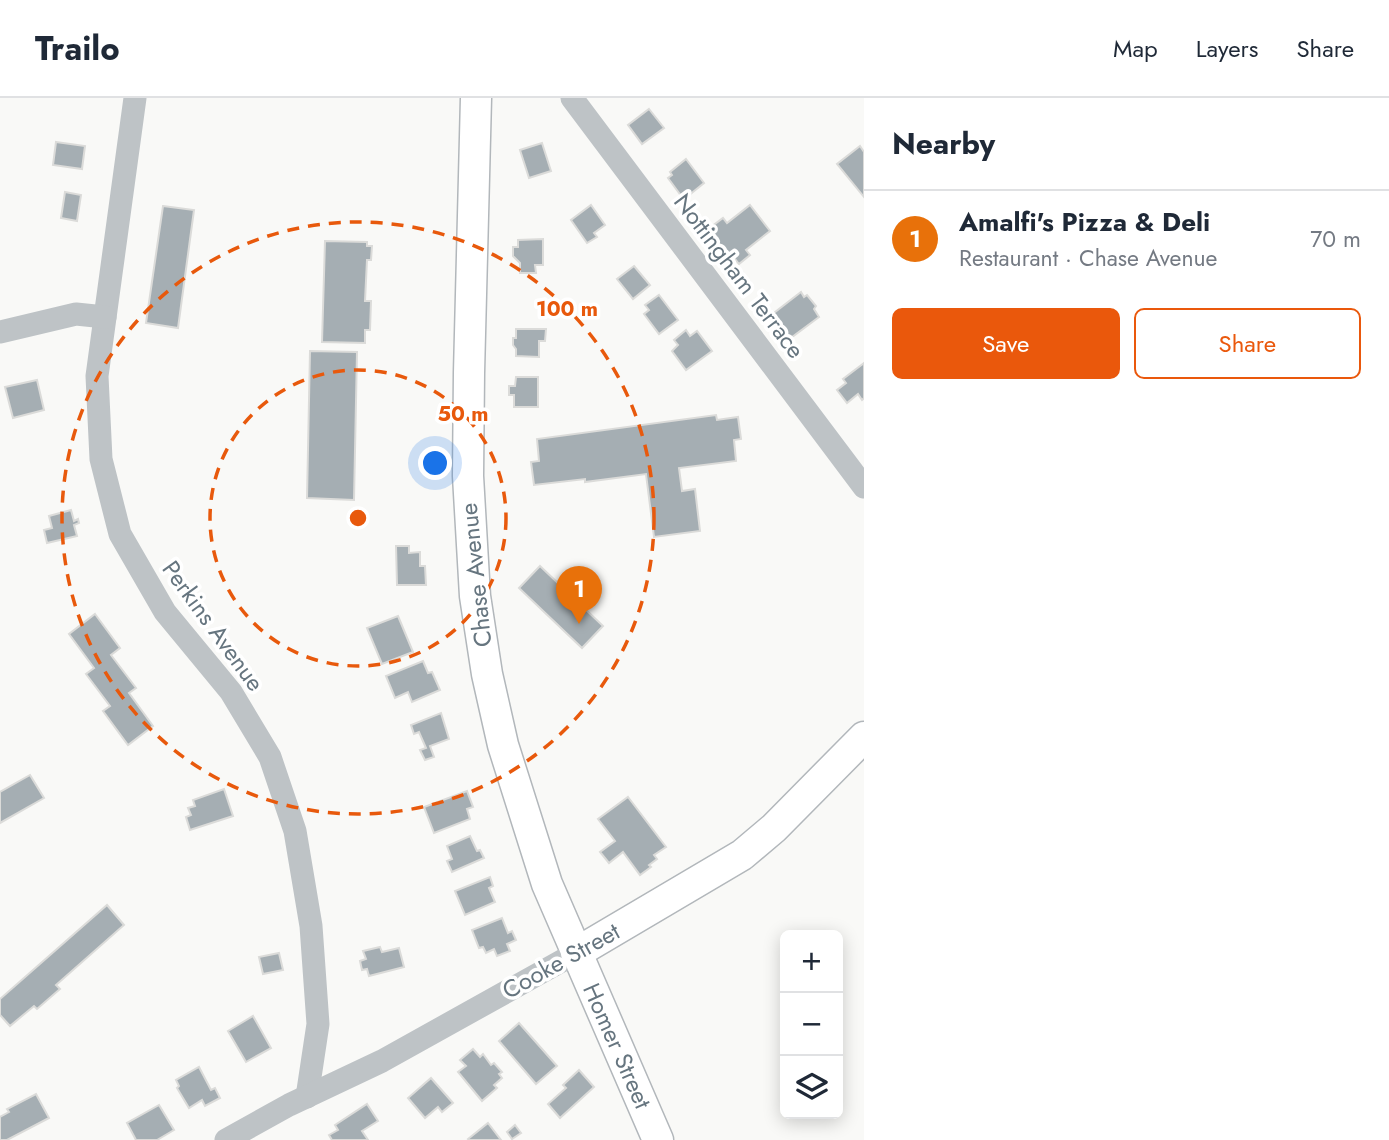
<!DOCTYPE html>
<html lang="en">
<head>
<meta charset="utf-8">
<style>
  body { margin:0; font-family:Jost,sans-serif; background:#f2f2f3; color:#1f2937 }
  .controls { position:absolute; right:21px; bottom:21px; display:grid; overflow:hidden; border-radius:10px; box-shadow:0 4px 18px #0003 }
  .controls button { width:63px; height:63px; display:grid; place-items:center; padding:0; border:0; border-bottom:2px solid #e0e1e3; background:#fff; color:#1f2937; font:35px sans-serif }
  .you { position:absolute; left:436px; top:366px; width:24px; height:24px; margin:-18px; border:5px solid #fff; border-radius:50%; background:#1a73e8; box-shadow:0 0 0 10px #1a73e833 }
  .badge { display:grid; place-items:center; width:46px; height:46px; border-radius:50%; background:#ea580c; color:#fff; font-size:23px; font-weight:700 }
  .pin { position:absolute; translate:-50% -58px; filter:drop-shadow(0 2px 4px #0008) }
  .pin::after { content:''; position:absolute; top:37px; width:24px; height:21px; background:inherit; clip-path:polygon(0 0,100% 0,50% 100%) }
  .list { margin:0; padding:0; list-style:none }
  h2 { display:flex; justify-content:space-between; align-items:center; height:91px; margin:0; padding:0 28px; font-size:30px }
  h2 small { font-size:23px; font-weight:400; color:#747a83 }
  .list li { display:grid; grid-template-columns:46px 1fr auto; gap:21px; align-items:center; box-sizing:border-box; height:98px; padding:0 28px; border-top:2px solid #e0e1e3 }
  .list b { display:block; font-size:26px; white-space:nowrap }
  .list p { margin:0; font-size:23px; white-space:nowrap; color:#747a83 }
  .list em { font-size:23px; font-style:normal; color:#747a83 }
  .actions { display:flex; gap:14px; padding:21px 28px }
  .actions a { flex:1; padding:16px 0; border:2px solid #ea580c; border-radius:10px; text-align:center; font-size:24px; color:#ea580c }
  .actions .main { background:#ea580c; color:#fff }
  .icon { flex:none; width:38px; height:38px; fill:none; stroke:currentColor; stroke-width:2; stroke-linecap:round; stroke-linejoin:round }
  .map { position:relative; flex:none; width:864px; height:1042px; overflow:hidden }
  header { display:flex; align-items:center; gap:42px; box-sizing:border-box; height:98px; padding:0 35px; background:#fff; border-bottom:2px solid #e0e1e3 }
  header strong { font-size:33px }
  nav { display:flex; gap:38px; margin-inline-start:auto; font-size:24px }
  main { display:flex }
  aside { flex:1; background:#fff }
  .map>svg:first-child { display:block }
  .building { fill:#a5aeb3; stroke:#dbdbd9; stroke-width:2 }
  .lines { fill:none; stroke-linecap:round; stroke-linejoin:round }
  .major-casing { stroke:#b2b7bb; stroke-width:33 }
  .minor { stroke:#bec3c6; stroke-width:23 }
  .major { stroke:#fff; stroke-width:30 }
  .ring { fill:none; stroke:#e8590c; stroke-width:3.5; stroke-dasharray:12 9 }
  .labels { text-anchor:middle; stroke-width:7; stroke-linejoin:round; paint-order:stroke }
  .street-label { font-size:24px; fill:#66757f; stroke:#fff }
  .centre { fill:#e8590c; stroke:#fff; stroke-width:3.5 }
  .ring-label { font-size:21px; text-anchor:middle; font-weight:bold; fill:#e8590c; stroke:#fff; stroke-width:7; stroke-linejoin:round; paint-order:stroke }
</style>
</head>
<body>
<header>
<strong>Trailo</strong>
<nav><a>Map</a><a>Layers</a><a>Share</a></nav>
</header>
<main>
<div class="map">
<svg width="864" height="1042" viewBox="0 0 864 1042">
  <rect width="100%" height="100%" fill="#f9f9f7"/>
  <!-- building -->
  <g class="building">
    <path d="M 649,11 L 664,30 L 642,46 L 628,27 Z"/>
    <path d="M 56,44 L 85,48 L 82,71 L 53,67 Z"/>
    <path d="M 542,45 L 551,73 L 529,80 L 520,52 Z"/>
    <path d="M 860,48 L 864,54 L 864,99 L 837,66 Z"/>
    <path d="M 686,61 L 704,85 L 688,98 L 687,96 L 682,99 L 668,80 L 672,77 L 670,74 Z"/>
    <path d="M 65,94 L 81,97 L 77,123 L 61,120 Z"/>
    <path d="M 591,107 L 605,127 L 594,135 L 597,139 L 587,145 L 571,122 Z"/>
    <path d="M 750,107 L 770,133 L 746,152 L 750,157 L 739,166 L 735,161 L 731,163 L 707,132 L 723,120 L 727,125 Z"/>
    <path d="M 163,108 L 194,112 L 178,230 L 146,225 Z"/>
    <path d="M 543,141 L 543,167 L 535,167 L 536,175 L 520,175 L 520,165 L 513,158 L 513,149 L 518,149 L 518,142 Z"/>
    <path d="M 325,143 L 367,144 L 367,148 L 372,148 L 371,162 L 367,162 L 365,203 L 371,203 L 370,232 L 365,232 L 365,245 L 322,244 Z"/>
    <path d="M 634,168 L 650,187 L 633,201 L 617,181 Z"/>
    <path d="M 801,194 L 804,199 L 807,197 L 816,208 L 814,211 L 819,219 L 788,242 L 770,218 Z"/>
    <path d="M 659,197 L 678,222 L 659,236 L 644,216 L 649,212 L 645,207 Z"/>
    <path d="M 516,231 L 546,231 L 545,243 L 539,243 L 539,259 L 516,258 L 516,251 L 513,247 L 513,240 L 516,240 Z"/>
    <path d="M 686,232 L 690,238 L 697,233 L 712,253 L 686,272 L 672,253 L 678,247 L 674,242 Z"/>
    <path d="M 310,253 L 357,254 L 354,402 L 307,400 Z"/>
    <path d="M 864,265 L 864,300 L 862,302 L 858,296 L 847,305 L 837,292 L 846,285 L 843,281 Z"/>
    <path d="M 516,279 L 538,279 L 538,309 L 514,309 L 514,297 L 509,297 L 509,288 L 515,288 Z"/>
    <path d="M 37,282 L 44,312 L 13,320 L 5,289 Z"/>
    <path d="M 716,317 L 717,322 L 738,319 L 741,341 L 734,342 L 736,363 L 679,370 L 682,393 L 695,391 L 700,433 L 654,439 L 646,376 L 585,384 L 585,381 L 534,387 L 531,364 L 539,363 L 537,341 Z"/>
    <path d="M 71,412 L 74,423 L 78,421 L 79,425 L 74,427 L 77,438 L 47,445 L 44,432 L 52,430 L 49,418 Z"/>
    <path d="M 396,448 L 409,448 L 409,455 L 420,454 L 420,468 L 425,468 L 426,487 L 397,487 Z"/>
    <path d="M 540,468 L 603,528 L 582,550 L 519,490 Z"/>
    <path d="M 95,516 L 120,550 L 111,557 L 136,590 L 129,595 L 153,628 L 128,647 L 103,613 L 110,608 L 86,576 L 94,570 L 69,536 Z"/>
    <path d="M 398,518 L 413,554 L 382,566 L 367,530 Z"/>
    <path d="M 423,563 L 428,575 L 432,574 L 440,592 L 412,604 L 408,594 L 395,600 L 386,578 Z"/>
    <path d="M 441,615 L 449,641 L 430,648 L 434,659 L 425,662 L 420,652 L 426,650 L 419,634 L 414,636 L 411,627 Z"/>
    <path d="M 30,677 L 44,700 L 0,725 L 0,694 Z"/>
    <path d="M 224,691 L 233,718 L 190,732 L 186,719 L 191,717 L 188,710 L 195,708 L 193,702 Z"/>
    <path d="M 467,693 L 473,709 L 467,711 L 470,721 L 434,735 L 424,709 Z"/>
    <path d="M 628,699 L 666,749 L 654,757 L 657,761 L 649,767 L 651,769 L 640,777 L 623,754 L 609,765 L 600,754 L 615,743 L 598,721 Z"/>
    <path d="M 470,738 L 477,753 L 480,752 L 484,760 L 452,774 L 447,763 L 452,761 L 447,748 Z"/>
    <path d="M 490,779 L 493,788 L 489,790 L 495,804 L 465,817 L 455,793 Z"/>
    <path d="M 107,807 L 124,827 L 56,887 L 60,891 L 37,911 L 34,908 L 10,928 L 0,917 L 0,901 Z"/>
    <path d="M 502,820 L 508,835 L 512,833 L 516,842 L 507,846 L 510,853 L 497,858 L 494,851 L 486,855 L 483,849 L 479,850 L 472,832 Z"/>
    <path d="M 380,849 L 382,854 L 399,850 L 404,869 L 369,878 L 367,871 L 362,872 L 360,863 L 366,861 L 363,853 Z"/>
    <path d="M 279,855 L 283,872 L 263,876 L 259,859 Z"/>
    <path d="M 253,918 L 271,950 L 246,964 L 228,933 Z"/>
    <path d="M 519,925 L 557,968 L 536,986 L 499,943 Z"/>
    <path d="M 473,951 L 480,959 L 483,956 L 491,967 L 494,965 L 502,974 L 499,976 L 502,980 L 494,987 L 497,990 L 482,1003 L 458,974 L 466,968 L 460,962 Z"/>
    <path d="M 199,969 L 211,992 L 215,990 L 220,1000 L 205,1008 L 202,1002 L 189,1010 L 177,990 L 179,988 L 176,982 Z"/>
    <path d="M 579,972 L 594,989 L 560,1020 L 548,1006 L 566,990 L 563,987 Z"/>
    <path d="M 431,980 L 453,1005 L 442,1014 L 438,1009 L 425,1020 L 408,1000 Z"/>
    <path d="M 36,996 L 49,1020 L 7,1042 L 0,1042 L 0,1019 L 9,1014 L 7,1011 Z"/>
    <path d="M 367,1006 L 378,1023 L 362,1033 L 368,1042 L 332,1042 L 329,1037 L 338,1032 L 335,1027 Z"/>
    <path d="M 159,1007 L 174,1032 L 157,1042 L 136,1042 L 127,1025 Z"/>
    <path d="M 488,1025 L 501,1042 L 469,1042 L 468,1041 Z"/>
    <path d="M 515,1027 L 521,1035 L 512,1041 L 507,1034 Z"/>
  </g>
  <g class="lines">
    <defs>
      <g id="major">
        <path d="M 476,0 L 469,275 L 468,378 L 475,498 L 487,576 L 503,647 L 547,786 L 658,1042"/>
        <path d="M 576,855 L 742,757 L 774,730 L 864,639"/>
      </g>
    </defs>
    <!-- major casing -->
    <use href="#major" class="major-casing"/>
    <!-- minor -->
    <g class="minor">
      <path d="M 135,0 L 97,278 L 101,361 L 120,436 L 165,514 L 231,594 L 270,659 L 295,733 L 311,828 L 318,926 L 307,999"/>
      <path d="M 572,0 L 864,389"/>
      <path d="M 0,234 L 76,216 L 105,219"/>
      <path d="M 226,1042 L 289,1007 L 382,963 L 576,855"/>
    </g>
    <!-- major -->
    <use href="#major" class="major"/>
  </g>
  <!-- distance rings -->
  <g class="ring">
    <circle cx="358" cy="420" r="148"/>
    <circle cx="358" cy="420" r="296"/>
  </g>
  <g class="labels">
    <!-- street labels -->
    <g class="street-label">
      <text transform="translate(739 178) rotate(53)" y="8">Nottingham Terrace</text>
      <text transform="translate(476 477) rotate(-96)" y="8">Chase Avenue</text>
      <text transform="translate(213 528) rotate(54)" y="8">Perkins Avenue</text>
      <text transform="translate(561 863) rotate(-29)" y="8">Cooke Street</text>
      <text transform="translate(617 948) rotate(66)" y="8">Homer Street</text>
    </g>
  </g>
  <circle cx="358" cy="420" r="10" class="centre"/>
  <g class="ring-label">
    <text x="567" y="218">100 m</text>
    <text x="463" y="323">50 m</text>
  </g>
</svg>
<div class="controls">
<button>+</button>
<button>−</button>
<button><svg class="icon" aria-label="layers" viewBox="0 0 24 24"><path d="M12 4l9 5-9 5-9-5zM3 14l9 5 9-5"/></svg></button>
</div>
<div class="you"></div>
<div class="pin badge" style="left:579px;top:526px;background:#e8710a">1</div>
</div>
<aside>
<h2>Nearby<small></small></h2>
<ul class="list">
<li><span class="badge" style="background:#e8710a">1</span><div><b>Amalfi's Pizza &amp; Deli</b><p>Restaurant · Chase Avenue</p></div><em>70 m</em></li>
</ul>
<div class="actions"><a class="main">Save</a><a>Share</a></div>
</aside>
</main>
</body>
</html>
